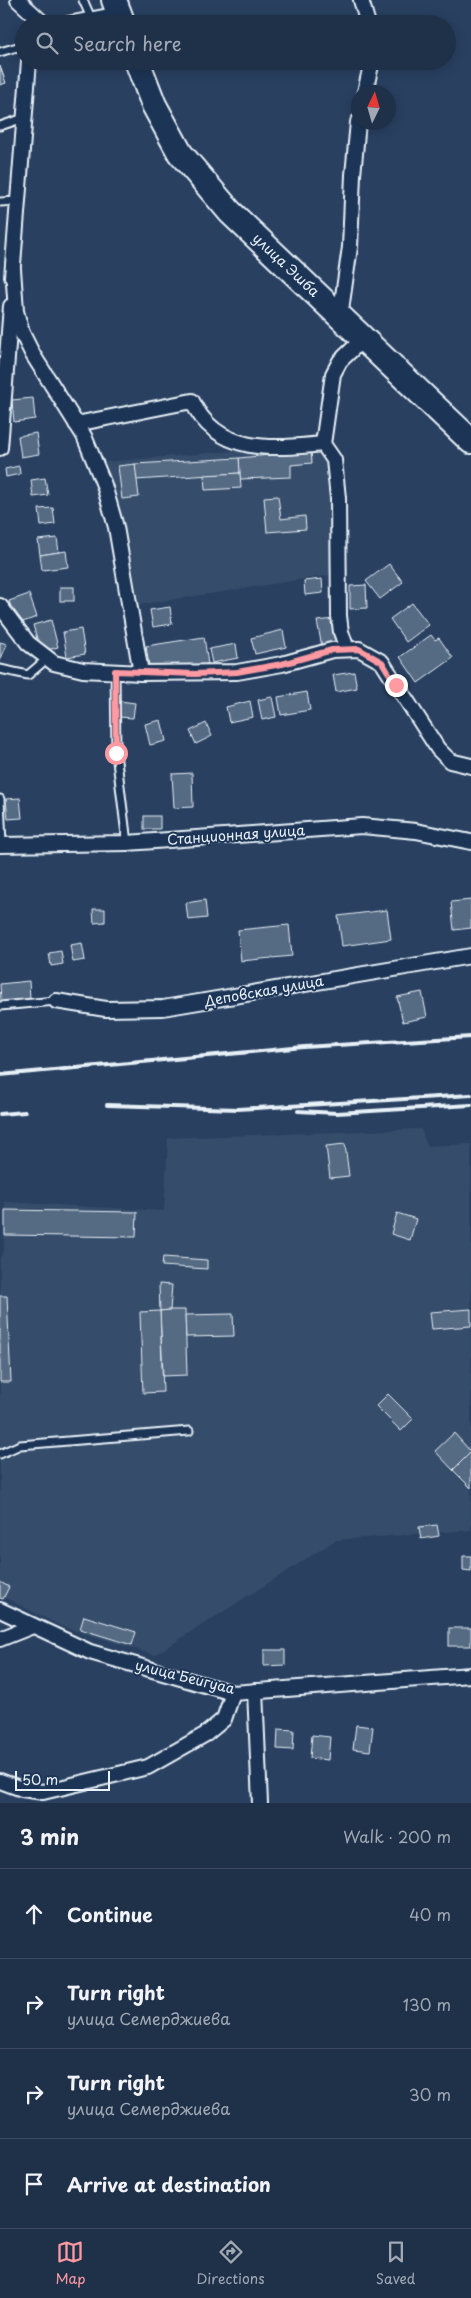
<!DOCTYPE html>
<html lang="en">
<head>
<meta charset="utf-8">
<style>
  body { margin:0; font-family:"Playpen Sans",sans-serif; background:#2c3c53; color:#f1f3f6 }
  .compass { position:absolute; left:351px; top:85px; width:45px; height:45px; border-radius:50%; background:#1f3049; box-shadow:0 2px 12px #0003; rotate:5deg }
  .scale { position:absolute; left:15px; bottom:12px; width:95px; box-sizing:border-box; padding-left:5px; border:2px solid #e8f1f8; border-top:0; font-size:14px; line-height:18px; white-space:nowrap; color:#e8f1f8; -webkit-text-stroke:4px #1d3557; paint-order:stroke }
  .stop { position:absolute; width:15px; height:15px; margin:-11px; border:4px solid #ff9aa2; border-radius:50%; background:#fff }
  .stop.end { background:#ff9aa2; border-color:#fff; box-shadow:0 1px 5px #0008 }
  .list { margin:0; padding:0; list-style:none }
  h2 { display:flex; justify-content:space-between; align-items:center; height:65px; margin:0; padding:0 20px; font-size:21px }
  h2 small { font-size:16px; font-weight:400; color:#a1a9b4 }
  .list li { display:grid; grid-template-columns:32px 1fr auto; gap:15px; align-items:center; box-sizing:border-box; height:90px; padding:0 20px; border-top:1px solid #3c4b61 }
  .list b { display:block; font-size:19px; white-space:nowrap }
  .list p { margin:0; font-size:16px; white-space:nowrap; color:#a1a9b4 }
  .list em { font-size:16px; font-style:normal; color:#a1a9b4 }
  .icon { flex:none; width:28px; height:28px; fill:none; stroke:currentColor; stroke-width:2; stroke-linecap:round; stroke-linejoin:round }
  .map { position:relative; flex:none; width:471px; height:1803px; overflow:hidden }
  .search { position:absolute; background:#1f3049; box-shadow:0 2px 12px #0003; left:15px; right:15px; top:15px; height:55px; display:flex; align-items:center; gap:12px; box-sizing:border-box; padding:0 18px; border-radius:28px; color:#a1a9b4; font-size:19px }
  .sheet { height:425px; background:#1f3049 }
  nav { display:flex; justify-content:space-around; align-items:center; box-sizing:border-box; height:70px; border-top:1px solid #3c4b61; background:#1f3049; font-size:14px; color:#a1a9b4 }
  nav a { display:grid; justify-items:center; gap:2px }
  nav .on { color:#ff9aa2 }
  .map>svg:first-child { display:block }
  .built { fill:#364d6b }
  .building { fill:#556a83; stroke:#e8f1f8 }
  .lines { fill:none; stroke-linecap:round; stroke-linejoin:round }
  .service-casing { stroke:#e8f1f8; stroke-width:11 }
  .minor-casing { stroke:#e8f1f8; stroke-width:18 }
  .trunk-casing { stroke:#e8f1f8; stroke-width:28 }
  .service { stroke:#1d3557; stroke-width:7 }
  .minor { stroke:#1d3557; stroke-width:14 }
  .trunk { stroke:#1d3557; stroke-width:24 }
  .rail { stroke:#e8f1f8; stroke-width:4 }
  .route { stroke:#ff9aa2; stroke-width:6 }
  .labels { text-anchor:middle; stroke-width:4; stroke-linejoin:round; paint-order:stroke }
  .street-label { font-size:14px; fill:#e8f1f8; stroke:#1d3557 }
</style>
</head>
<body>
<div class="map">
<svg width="471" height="1803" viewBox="0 0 471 1803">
  <rect width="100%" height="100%" fill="#294061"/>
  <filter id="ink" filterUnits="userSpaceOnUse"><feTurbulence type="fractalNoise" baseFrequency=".02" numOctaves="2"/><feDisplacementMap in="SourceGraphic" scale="10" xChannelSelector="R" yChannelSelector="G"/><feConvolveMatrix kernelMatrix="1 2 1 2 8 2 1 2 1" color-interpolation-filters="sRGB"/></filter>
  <g filter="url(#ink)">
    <!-- built -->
    <g class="built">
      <path d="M 328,443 L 337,574 L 137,605 L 116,494 L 105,462 Z"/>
      <path d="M 421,1129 L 427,1146 L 471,1144 L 471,1530 L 336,1540 L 155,1655 L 61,1626 L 0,1595 L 0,1257 L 4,1252 L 5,1202 L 164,1211 L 168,1138 Z"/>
    </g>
    <!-- building -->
    <g class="building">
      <path d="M 0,66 L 6,83 L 0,85 Z"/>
      <path d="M 33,398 L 35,419 L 14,422 L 12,400 Z"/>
      <path d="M 36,433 L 39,454 L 21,457 L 18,436 Z"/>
      <path d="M 311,451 L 312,463 L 291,465 L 291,477 L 240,479 L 239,458 Z"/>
      <path d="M 239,458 L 240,473 L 136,480 L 135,464 Z"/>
      <path d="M 135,464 L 139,497 L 122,499 L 118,466 Z"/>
      <path d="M 19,466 L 20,474 L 6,477 L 5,469 Z"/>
      <path d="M 240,473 L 241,488 L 205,490 L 204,475 Z"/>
      <path d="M 45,478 L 48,495 L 33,497 L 31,480 Z"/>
      <path d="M 278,496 L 281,519 L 305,516 L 306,529 L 267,532 L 264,497 Z"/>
      <path d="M 53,508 L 55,524 L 41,526 L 39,509 Z"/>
      <path d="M 57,538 L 59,552 L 40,555 L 38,540 Z"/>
      <path d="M 66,551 L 68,567 L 42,570 L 40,555 Z"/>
      <path d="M 389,564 L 403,582 L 380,599 L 366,581 Z"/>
      <path d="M 322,579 L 323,593 L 305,595 L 304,581 Z"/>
      <path d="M 366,585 L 367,608 L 350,609 L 350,586 Z"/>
      <rect x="60" y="587" width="14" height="14"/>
      <path d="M 29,594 L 37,617 L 17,624 L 9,601 Z"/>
      <path d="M 412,603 L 429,625 L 406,642 L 390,619 Z"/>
      <path d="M 170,607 L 172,624 L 153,627 L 150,610 Z"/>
      <path d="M 334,619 L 338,644 L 322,647 L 317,621 Z"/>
      <path d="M 51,620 L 58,647 L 41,652 L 33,625 Z"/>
      <path d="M 81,629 L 85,654 L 67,657 L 63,632 Z"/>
      <path d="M 283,630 L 286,647 L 255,654 L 251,638 Z"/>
      <path d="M 431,635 L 435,640 L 439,638 L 453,658 L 418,683 L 400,657 Z"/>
      <path d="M 204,637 L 208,664 L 150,672 L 146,646 Z"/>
      <path d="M 0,642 L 7,644 L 0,661 Z"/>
      <path d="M 236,644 L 238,658 L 212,663 L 209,649 Z"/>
      <path d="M 354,672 L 357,688 L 336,692 L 333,675 Z"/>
      <path d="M 307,692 L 310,710 L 281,715 L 278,697 Z"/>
      <path d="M 272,697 L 276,717 L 262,720 L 258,700 Z"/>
      <path d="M 120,701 L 135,703 L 133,718 L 119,717 Z"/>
      <path d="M 250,701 L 253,717 L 229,722 L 226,707 Z"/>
      <path d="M 161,720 L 166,741 L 150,745 L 145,724 Z"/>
      <path d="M 206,723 L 212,736 L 196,744 L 190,731 Z"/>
      <path d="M 192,773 L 193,807 L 174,808 L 172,774 Z"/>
      <path d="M 20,798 L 22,818 L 8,819 L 6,799 Z"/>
      <rect x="144" y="816" width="16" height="13"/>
      <path d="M 205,900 L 207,918 L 188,920 L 186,903 Z"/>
      <path d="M 471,900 L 471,928 L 454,930 L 451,902 Z"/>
      <path d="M 93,909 L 105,909 L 105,922 L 94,923 Z"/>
      <path d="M 387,910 L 391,939 L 342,946 L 338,916 Z"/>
      <path d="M 289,925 L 292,956 L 241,961 L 238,930 Z"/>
      <path d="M 82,943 L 85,960 L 73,962 L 70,945 Z"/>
      <path d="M 61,951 L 63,964 L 51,966 L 49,953 Z"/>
      <path d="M 29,981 L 30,999 L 1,1002 L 0,984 Z"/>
      <path d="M 422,992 L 427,1017 L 403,1022 L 397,997 Z"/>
      <path d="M 345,1144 L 349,1176 L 330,1178 L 326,1146 Z"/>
      <path d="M 5,1210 L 137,1212 L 136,1237 L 5,1235 Z"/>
      <path d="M 397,1213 L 416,1219 L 410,1240 L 391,1234 Z"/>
      <path d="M 163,1257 L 207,1260 L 207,1269 L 162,1266 Z"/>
      <path d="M 159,1284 L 172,1285 L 170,1310 L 160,1311 Z"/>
      <path d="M 0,1296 L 7,1296 L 11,1382 L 0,1382 Z"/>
      <path d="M 471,1309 L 471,1326 L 432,1329 L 430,1312 Z"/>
      <path d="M 170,1310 L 185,1310 L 187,1375 L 163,1376 L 160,1311 Z"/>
      <path d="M 160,1311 L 163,1392 L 143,1393 L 140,1312 Z"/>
      <path d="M 233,1314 L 234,1336 L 186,1337 L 185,1315 Z"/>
      <path d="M 388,1394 L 413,1419 L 401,1431 L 376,1406 Z"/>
      <path d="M 454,1433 L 471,1452 L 453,1470 L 435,1451 Z"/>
      <path d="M 471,1452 L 471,1488 L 453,1470 Z"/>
      <path d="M 437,1525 L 439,1536 L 421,1539 L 419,1527 Z"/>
      <path d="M 463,1556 L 471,1556 L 471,1571 L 463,1570 Z"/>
      <path d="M 0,1582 L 9,1587 L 3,1599 L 0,1598 Z"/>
      <path d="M 84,1616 L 136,1632 L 132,1645 L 80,1629 Z"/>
      <rect x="449" y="1628" width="22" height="18"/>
      <path d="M 264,1650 L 285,1650 L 285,1665 L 264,1666 Z"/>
      <path d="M 356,1725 L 373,1727 L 370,1751 L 353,1749 Z"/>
      <path d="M 278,1729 L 294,1730 L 293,1750 L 277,1749 Z"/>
      <path d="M 312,1735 L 330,1737 L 328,1760 L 310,1758 Z"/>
    </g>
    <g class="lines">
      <defs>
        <g id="service">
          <path d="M 83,0 L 92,20"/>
          <path d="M 0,52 L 24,45"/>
          <path d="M 0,126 L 24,118"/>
          <path d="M 0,202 L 18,201"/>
          <path d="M 0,669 L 28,675 L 48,658"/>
          <path d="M 115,671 L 116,753 L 127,843"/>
          <path d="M 0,799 L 2,845"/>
          <path d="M 0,1006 L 56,1001"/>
          <path d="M 0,1454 L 20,1445 L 189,1431"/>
        </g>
        <g id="minor">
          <path d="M 18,0 L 44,24"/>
          <path d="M 361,0 L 368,24"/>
          <path d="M 68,24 L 119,14"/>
          <path d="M 365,92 L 372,61"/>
          <path d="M 13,269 L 16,311 L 22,333 L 33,355 L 84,436 L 104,485 L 116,527 L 141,673"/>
          <path d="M 12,277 L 29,61"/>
          <path d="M 340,317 L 350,247 L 353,175 L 358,122"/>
          <path d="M 76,424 L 192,401 C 217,455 274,449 323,444"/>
          <path d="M 0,448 L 11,306"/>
          <path d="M 0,606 L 28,643 L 54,663 L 83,670 L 141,673 L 237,672 L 282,664 L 332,650 L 359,649 L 382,662 L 438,749 L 450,761 L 471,766"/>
          <path d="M 347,649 L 341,632 L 339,616 L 338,498 L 334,460 L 323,444 L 333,374 L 340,361 L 363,339"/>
          <path d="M 0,845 L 127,843 L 362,826 L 416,831 L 471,842"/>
          <path d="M 56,1001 L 106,1009 L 163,1008 L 471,956"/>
          <path d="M 0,1610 L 90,1652 L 233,1693 L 471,1675"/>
          <path d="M 0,1639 L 33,1626"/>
          <path d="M 255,1691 L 260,1803"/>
          <path d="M 0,1781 L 22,1789 L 43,1792 L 148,1767 L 206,1734 L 224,1719 L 233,1693"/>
        </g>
        <g id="trunk">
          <path d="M 114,0 L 123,24"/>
          <path d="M 137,61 L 154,105 L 180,153 L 230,212 L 471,441"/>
        </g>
      </defs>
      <!-- service casing -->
      <use href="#service" class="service-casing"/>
      <!-- minor casing -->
      <use href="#minor" class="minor-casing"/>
      <!-- trunk casing -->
      <use href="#trunk" class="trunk-casing"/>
      <!-- service -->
      <use href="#service" class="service"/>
      <!-- minor -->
      <use href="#minor" class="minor"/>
      <!-- trunk -->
      <use href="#trunk" class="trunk"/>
      <!-- rail -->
      <g class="rail">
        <path d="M 0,1075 L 304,1047 L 471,1037"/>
        <path d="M 107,1105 L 238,1109 L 471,1095"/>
        <path d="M 298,1111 L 337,1113 L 471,1105"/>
        <path d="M 0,1114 L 25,1112"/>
      </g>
    </g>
  </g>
  <g class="lines" filter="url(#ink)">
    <!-- route -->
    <path class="route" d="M 116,753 L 115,671 L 195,674 L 237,672 L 282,664 L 332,650 L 359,649 L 382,662 L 396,685"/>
  </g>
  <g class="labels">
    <!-- street labels -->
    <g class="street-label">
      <text transform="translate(286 265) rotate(43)" y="5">улица Эшба</text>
      <text transform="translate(236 835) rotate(-4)" y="5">Станционная улица</text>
      <text transform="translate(264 991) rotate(-10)" y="5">Деповская улица</text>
      <text transform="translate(185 1677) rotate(14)" y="5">улица Беигуаа</text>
    </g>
  </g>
</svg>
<svg class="compass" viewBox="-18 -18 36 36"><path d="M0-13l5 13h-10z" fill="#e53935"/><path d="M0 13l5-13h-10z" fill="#a1a9b4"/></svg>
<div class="scale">50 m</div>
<div class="stop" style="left:116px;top:753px"></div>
<div class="stop end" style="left:396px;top:685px"></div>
<div class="search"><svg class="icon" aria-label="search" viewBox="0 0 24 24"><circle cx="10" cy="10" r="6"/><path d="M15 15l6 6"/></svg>Search here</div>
</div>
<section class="sheet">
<h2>3 min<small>Walk · 200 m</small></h2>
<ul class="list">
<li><svg class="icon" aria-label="ahead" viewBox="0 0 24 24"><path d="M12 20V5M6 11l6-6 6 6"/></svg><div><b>Continue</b></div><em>40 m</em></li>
<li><svg class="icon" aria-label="right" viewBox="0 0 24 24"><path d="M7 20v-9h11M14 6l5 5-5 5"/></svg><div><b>Turn right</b><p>улица Семерджиева</p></div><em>130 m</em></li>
<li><svg class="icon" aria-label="right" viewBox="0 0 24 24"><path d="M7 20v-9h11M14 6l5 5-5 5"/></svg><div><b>Turn right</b><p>улица Семерджиева</p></div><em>30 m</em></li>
<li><svg class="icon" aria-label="arrive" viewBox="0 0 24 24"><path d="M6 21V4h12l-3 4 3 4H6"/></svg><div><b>Arrive at destination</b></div></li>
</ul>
</section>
<nav>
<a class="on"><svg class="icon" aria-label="map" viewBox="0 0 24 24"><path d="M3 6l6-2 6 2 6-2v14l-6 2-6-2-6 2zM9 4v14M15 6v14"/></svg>Map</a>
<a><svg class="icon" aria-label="directions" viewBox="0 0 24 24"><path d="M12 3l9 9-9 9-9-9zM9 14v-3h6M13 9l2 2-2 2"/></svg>Directions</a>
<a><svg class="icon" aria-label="saved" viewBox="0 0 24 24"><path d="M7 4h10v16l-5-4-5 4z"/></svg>Saved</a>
</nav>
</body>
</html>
